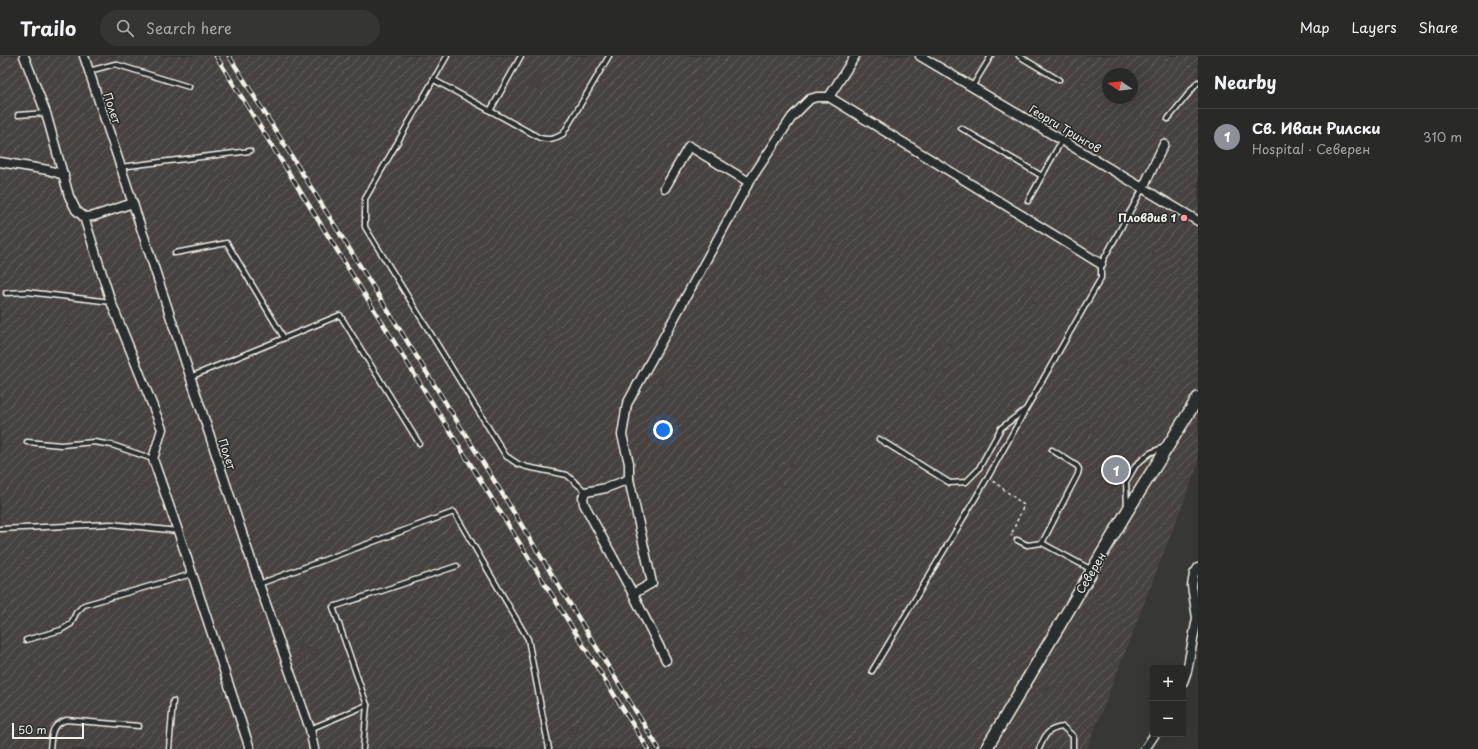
<!DOCTYPE html>
<html lang="en">
<head>
<meta charset="utf-8">
<style>
  body { margin:0; font-family:"Playpen Sans",sans-serif; background:#353534; color:#f1f3f6 }
  .controls { position:absolute; right:12px; bottom:12px; display:grid; overflow:hidden; border-radius:4px; box-shadow:0 4px 16px #0002 }
  .controls button { width:36px; height:36px; display:grid; place-items:center; padding:0; border:0; border-bottom:1px solid #454545; background:#292928; color:#f1f3f6; font:20px sans-serif }
  .compass { position:absolute; left:1102px; top:12px; width:36px; height:36px; border-radius:50%; background:#292928; box-shadow:0 4px 16px #0002; rotate:283deg }
  .scale { position:absolute; left:12px; bottom:10px; width:72px; box-sizing:border-box; padding-left:4px; border:2px solid #f4f1e8; border-top:0; font-size:11px; line-height:14px; white-space:nowrap; color:#f4f1e8; -webkit-text-stroke:3px #2a2d2e; paint-order:stroke }
  .you { position:absolute; left:663px; top:374px; width:14px; height:14px; margin:-10px; border:3px solid #fff; border-radius:50%; background:#1a73e8; box-shadow:0 0 0 6px #1a73e833 }
  .badge { display:grid; place-items:center; width:26px; height:26px; border-radius:50%; background:#8c9099; color:#fff; font-size:13px; font-weight:700 }
  .pin { position:absolute; translate:-50% -50%; border:2px solid #fff; box-shadow:0 1px 4px #0006 }
  .list { margin:0; padding:0; list-style:none }
  h2 { display:flex; justify-content:space-between; align-items:center; height:52px; margin:0; padding:0 16px; font-size:17px }
  h2 small { font-size:13px; font-weight:400; color:#a5a6a8 }
  .list li { display:grid; grid-template-columns:26px 1fr auto; gap:12px; align-items:center; box-sizing:border-box; height:56px; padding:0 16px; border-top:1px solid #454545 }
  .list b { display:block; font-size:15px; white-space:nowrap }
  .list p { margin:0; font-size:13px; white-space:nowrap; color:#a5a6a8 }
  .list em { font-size:13px; font-style:normal; color:#a5a6a8 }
  .icon { flex:none; width:22px; height:22px; fill:none; stroke:currentColor; stroke-width:2; stroke-linecap:round; stroke-linejoin:round }
  .map { position:relative; flex:none; width:1198px; height:693px; overflow:hidden }
  header { display:flex; align-items:center; gap:24px; box-sizing:border-box; height:56px; padding:0 20px; background:#292928; border-bottom:1px solid #454545 }
  header strong { font-size:19px }
  nav { display:flex; gap:22px; margin-inline-start:auto; font-size:14px }
  .search { width:280px; height:36px; background:#353534; display:flex; align-items:center; gap:10px; box-sizing:border-box; padding:0 14px; border-radius:22px; color:#a5a6a8; font-size:15px }
  main { display:flex }
  aside { flex:1; background:#292928 }
  .map>svg:first-child { display:block }
  .industrial { fill:url(#industrial-furrows); fill-rule:evenodd }
  .lines { fill:none; stroke-linecap:round; stroke-linejoin:round }
  .service-casing { stroke:#f4f1e8; stroke-width:7 }
  .minor-casing { stroke:#f4f1e8; stroke-width:11 }
  .secondary-casing { stroke:#f4f1e8; stroke-width:14 }
  .path { stroke:#f4f1e8; stroke-width:1.5; stroke-dasharray:3 3; stroke-linecap:butt }
  .service { stroke:#2a2d2e; stroke-width:4 }
  .minor { stroke:#2a2d2e; stroke-width:8 }
  .secondary { stroke:#2a2d2e; stroke-width:11 }
  .rail-casing { stroke:#f4f1e8; stroke-width:4.5 }
  .rail { stroke:#2a2d2e; stroke-width:3; stroke-dasharray:9; stroke-linecap:butt }
  .poi-dot { fill:#ff9aa2; stroke:#2a2d2e; stroke-width:1.5 }
  .labels { text-anchor:middle; stroke-width:3.5; stroke-linejoin:round; paint-order:stroke }
  .street-label { font-size:11px; fill:#f4f1e8; stroke:#2a2d2e }
  .poi-label { font-size:11px; font-weight:bold; fill:#f4f1e8; stroke:#2a2d2e; text-anchor:end }
</style>
</head>
<body>
<header>
<strong>Trailo</strong>
<div class="search"><svg class="icon" aria-label="search" viewBox="0 0 24 24"><circle cx="10" cy="10" r="6"/><path d="M15 15l6 6"/></svg>Search here</div>
<nav><a>Map</a><a>Layers</a><a>Share</a></nav>
</header>
<main>
<div class="map">
<svg width="1198" height="693" viewBox="0 0 1198 693">
  <defs>
    <pattern id="industrial-furrows" width="10" height="10" patternUnits="userSpaceOnUse"><rect width="10" height="10" fill="#47433f"/><path d="M-1 1l2-2M0 10L10 0M9 11l2-2" fill="none" stroke="#625f5b"/></pattern>
  </defs>
  <rect width="100%" height="100%" fill="#373736"/>
  <filter id="ink" filterUnits="userSpaceOnUse"><feTurbulence type="fractalNoise" baseFrequency=".025" numOctaves="2"/><feDisplacementMap in="SourceGraphic" scale="8" xChannelSelector="R" yChannelSelector="G"/><feConvolveMatrix kernelMatrix="1 2 1 2 8 2 1 2 1" color-interpolation-filters="sRGB"/></filter>
  <g filter="url(#ink)">
    <!-- industrial -->
    <path class="industrial" d="M 0,0 L 1198,0 L 1198,409 L 1087,693 L 0,693 ZM 1108,18 L 1132,18 L 1132,42 L 1108,42 Z"/>
    <g class="lines">
      <defs>
        <g id="service">
          <path d="M 447,0 L 365,143 L 365,171 L 506,400 L 518,408 L 527,411 L 567,419 L 586,436"/>
          <path d="M 1019,0 L 1059,24"/>
          <path d="M 89,15 L 115,8 L 189,31"/>
          <path d="M 434,24 L 540,82 C 549,84 555,83 563,78 L 609,0"/>
          <path d="M 972,31 L 991,0"/>
          <path d="M 490,55 L 521,0"/>
          <path d="M 18,59 L 46,57"/>
          <path d="M 1168,63 L 1198,26"/>
          <path d="M 961,72 L 1042,120"/>
          <path d="M 120,111 L 250,95"/>
          <path d="M 1028,145 L 1062,84"/>
          <path d="M 175,197 L 227,187 L 284,282"/>
          <path d="M 6,237 L 27,236 L 111,246"/>
          <path d="M 190,321 L 340,259 L 419,387"/>
          <path d="M 879,383 L 950,427 L 966,426 L 978,414 L 1001,372 L 1026,353 L 1101,222 L 1101,208 L 1143,132"/>
          <path d="M 27,386 L 61,389 L 94,386 L 112,389 L 153,403"/>
          <path d="M 1052,394 L 1077,410 L 1079,413 L 1078,418 L 1042,487 L 1092,514"/>
          <path d="M 1127,451 L 1126,426 L 1136,409 L 1150,397 L 1164,391"/>
          <path d="M 0,473 L 111,468 L 178,475"/>
          <path d="M 1017,484 L 1027,489 L 1042,487"/>
          <path d="M 259,528 L 454,456 L 528,583 L 549,693"/>
          <path d="M 26,584 L 61,574 L 71,568 L 76,557 L 84,549 L 192,518"/>
          <path d="M 872,615 L 988,421 L 1025,355"/>
          <path d="M 310,673 L 367,649 L 333,551 L 457,510"/>
          <path d="M 50,693 C 52,678 50,670 66,664 L 139,670"/>
          <path d="M 169,693 L 173,645"/>
          <path d="M 363,693 L 367,649"/>
          <path d="M 1039,693 C 1045,679 1047,673 1063,671 L 1073,680 L 1073,693"/>
        </g>
        <g id="minor">
          <path d="M 24,0 L 46,57 L 69,140 L 76,154 L 84,161 L 94,160 L 133,147"/>
          <path d="M 84,0 L 259,528 L 310,673 L 314,693"/>
          <path d="M 920,0 L 1198,165"/>
          <path d="M 829,41 L 1101,208"/>
          <path d="M 0,106 L 48,114 L 64,119"/>
          <path d="M 665,132 L 689,90 L 749,126"/>
          <path d="M 1143,132 L 1164,88"/>
          <path d="M 84,161 L 111,246 L 162,373 L 153,403 L 178,475 L 250,693"/>
          <path d="M 629,423 L 606,432 L 586,436 L 583,441 L 584,448 L 633,538"/>
          <path d="M 666,604 L 633,538 L 652,527 L 629,423 L 629,407 L 622,379 L 627,348 L 749,126 L 792,61 L 810,43 L 817,41 L 829,41 L 855,0"/>
          <path d="M 1183,626 L 1187,615 L 1197,562 L 1192,530 L 1194,518 L 1198,512"/>
          <path d="M 1145,693 L 1155,678"/>
        </g>
        <path id="secondary" d="M 986,693 L 1128,454 L 1198,342"/>
      </defs>
      <!-- service casing -->
      <use href="#service" class="service-casing"/>
      <!-- minor casing -->
      <use href="#minor" class="minor-casing"/>
      <!-- secondary casing -->
      <use href="#secondary" class="secondary-casing"/>
      <!-- path -->
      <path class="path" d="M 993,425 L 1024,449 L 1011,479 L 1012,480"/>
      <!-- service -->
      <use href="#service" class="service"/>
      <!-- minor -->
      <use href="#minor" class="minor"/>
      <!-- secondary -->
      <use href="#secondary" class="secondary"/>
      <defs>
        <g id="rail">
          <path d="M 216,0 L 648,693"/>
          <path d="M 229,0 L 500,434 L 659,693"/>
        </g>
      </defs>
      <!-- rail casing -->
      <use href="#rail" class="rail-casing"/>
      <!-- rail -->
      <use href="#rail" class="rail"/>
    </g>
  </g>
  <!-- markers -->
  <circle class="poi-dot" cx="1184" cy="162" r="4"/>
  <g class="labels">
    <!-- street labels -->
    <g class="street-label">
      <text transform="translate(112 52) rotate(72)" y="4">Полет</text>
      <text transform="translate(1065 73) rotate(31)" y="4">Георги Трингов</text>
      <text transform="translate(227 398) rotate(72)" y="4">Полет</text>
      <text transform="translate(1091 517) rotate(-59)" y="4">Северен</text>
    </g>
    <!-- poi labels -->
    <g class="poi-label">
      <text x="1176" y="166">Пловдив 1</text>
    </g>
  </g>
</svg>
<div class="controls">
<button>+</button>
<button>−</button>
</div>
<svg class="compass" viewBox="-18 -18 36 36"><path d="M0-13l5 13h-10z" fill="#e53935"/><path d="M0 13l5-13h-10z" fill="#a5a6a8"/></svg>
<div class="scale">50 m</div>
<div class="you"></div>
<div class="pin badge" style="left:1116px;top:414px">1</div>
</div>
<aside>
<h2>Nearby<small></small></h2>
<ul class="list">
<li><span class="badge">1</span><div><b>Св. Иван Рилски</b><p>Hospital · Северен</p></div><em>310 m</em></li>
</ul>
</aside>
</main>
</body>
</html>
